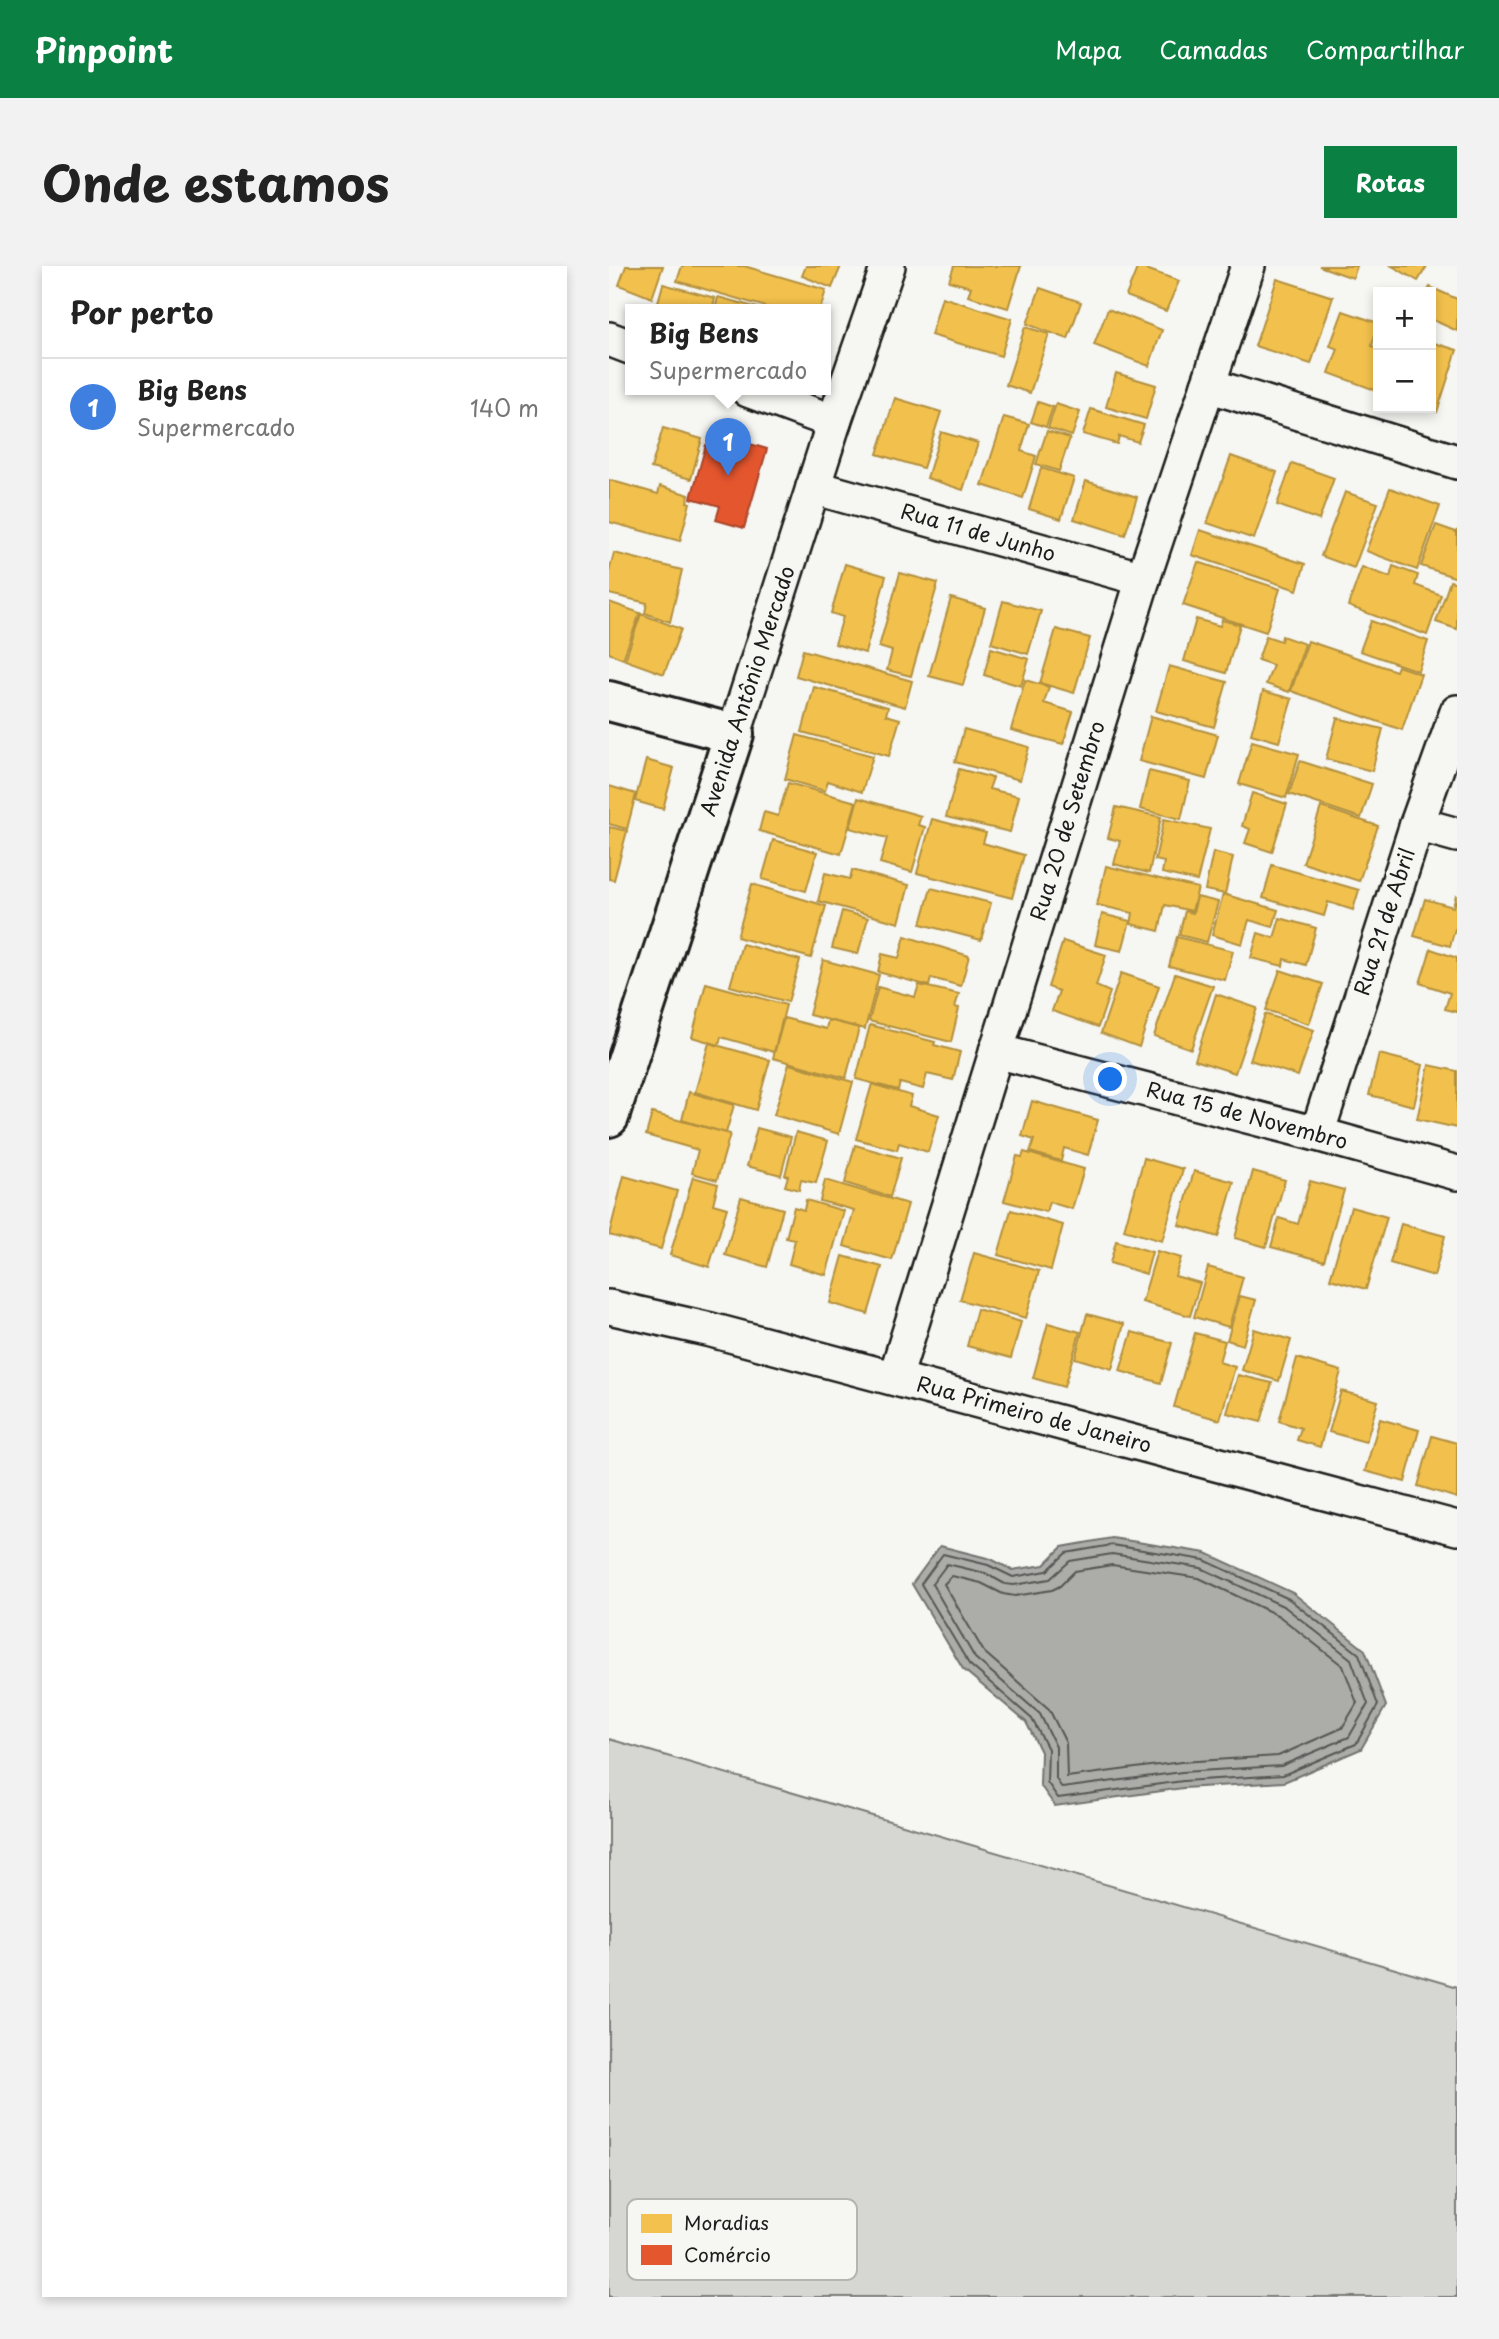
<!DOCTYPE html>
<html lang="pt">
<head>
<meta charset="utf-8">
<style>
  body { margin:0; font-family:"Playpen Sans",sans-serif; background:#f2f2f2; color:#222 }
  .controls { position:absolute; right:21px; top:21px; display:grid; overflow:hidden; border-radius:0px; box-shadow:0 4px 10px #0003 }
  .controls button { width:63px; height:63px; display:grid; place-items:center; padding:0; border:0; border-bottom:2px solid #e0e0e0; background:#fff; color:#222; font:35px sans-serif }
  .you { position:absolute; left:502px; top:814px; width:24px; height:24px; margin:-18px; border:5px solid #fff; border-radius:50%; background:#1a73e8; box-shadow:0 0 0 10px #1a73e833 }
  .badge { display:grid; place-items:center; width:46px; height:46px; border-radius:50%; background:#0b8043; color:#fff; font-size:23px; font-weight:700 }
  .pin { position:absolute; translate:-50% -58px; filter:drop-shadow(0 2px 4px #0008) }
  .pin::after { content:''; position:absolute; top:37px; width:24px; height:21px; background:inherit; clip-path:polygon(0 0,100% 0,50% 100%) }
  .popup { position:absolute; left:16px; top:38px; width:206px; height:91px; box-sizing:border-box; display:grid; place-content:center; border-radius:0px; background:#fff; filter:drop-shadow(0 2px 5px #0005); font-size:23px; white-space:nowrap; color:#767676 }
  .popup b { font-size:26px; color:#222 }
  .popup::after { content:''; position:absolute; left:50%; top:100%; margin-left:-14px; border:14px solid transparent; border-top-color:#fff }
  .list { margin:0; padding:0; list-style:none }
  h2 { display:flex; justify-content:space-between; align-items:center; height:91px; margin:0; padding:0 28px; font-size:30px }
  h2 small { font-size:23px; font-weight:400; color:#767676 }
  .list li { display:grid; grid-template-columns:46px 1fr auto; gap:21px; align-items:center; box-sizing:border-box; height:98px; padding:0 28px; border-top:2px solid #e0e0e0 }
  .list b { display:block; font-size:26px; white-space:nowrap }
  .list p { margin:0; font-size:23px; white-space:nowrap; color:#767676 }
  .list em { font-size:23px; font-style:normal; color:#767676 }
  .map { position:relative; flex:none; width:848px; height:2031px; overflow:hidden; border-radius:0px }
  header { display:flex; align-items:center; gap:42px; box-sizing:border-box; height:98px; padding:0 35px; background:#0b8043; color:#fff }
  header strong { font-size:33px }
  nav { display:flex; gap:38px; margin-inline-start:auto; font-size:24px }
  .intro { display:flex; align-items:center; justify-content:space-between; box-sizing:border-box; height:168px; padding:0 42px }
  h1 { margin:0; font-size:49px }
  .button { padding:18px 32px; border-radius:0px; background:#0b8043; color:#fff; font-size:24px; font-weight:700 }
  main { display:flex; gap:42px; padding:0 42px }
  aside { flex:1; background:#fff; border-radius:0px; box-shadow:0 4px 10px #0003 }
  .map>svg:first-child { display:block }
  .green { fill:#d6d6d2; stroke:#797977; stroke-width:2 }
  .water { fill:#acaca9; stroke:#727271; stroke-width:2 }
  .homes { fill:#f2c14e; stroke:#b2903f; stroke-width:2 }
  .shops { fill:#e4572e; stroke:#a84529; stroke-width:2 }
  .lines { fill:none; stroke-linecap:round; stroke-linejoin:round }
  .shore { stroke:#565654; stroke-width:2 }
  .minor-casing { stroke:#1c1c1c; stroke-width:38 }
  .tertiary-casing { stroke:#1c1c1c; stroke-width:44 }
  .minor { stroke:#f6f6f2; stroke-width:33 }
  .tertiary { stroke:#f6f6f2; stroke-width:38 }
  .labels { text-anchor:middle; stroke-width:7; stroke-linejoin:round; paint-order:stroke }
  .street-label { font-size:21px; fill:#1c1c1c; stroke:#f6f6f2 }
  .key { fill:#f6f6f2; stroke:#b5b5b2; stroke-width:2 }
  .key-label { font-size:19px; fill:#1c1c1c }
</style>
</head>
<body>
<header>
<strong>Pinpoint</strong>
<nav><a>Mapa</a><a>Camadas</a><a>Compartilhar</a></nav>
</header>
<div class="intro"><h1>Onde estamos</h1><a class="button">Rotas</a></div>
<main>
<aside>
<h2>Por perto<small></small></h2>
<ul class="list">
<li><span class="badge" style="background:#3f7fe0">1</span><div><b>Big Bens</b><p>Supermercado</p></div><em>140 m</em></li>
</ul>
</aside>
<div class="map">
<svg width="848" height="2031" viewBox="0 0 848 2031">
  <rect width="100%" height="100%" fill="#f6f6f2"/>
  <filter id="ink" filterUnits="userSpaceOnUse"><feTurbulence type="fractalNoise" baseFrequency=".0143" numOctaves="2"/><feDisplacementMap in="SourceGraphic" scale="14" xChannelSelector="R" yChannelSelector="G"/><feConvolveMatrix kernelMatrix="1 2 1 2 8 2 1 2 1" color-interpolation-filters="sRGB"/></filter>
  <g filter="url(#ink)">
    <!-- green -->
    <path class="green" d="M 0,1473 L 848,1721 L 848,2031 L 0,2031 Z"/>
    <!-- water -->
    <path class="water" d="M 503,1272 L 597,1287 L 684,1327 L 756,1384 L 777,1440 L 752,1483 L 675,1516 L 574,1522 L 446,1540 L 431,1519 L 432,1486 L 417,1456 L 354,1403 L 303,1318 L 331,1280 L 382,1293 L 403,1304 L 435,1299 L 453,1281 Z"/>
    <!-- homes -->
    <g class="homes">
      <path d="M 17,0 L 54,0 L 43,32 L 10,19 Z"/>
      <path d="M 73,0 L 135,0 L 217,24 L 211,44 L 167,44 L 68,15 Z"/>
      <path d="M 197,0 L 232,0 L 223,22 L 193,10 Z"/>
      <path d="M 345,0 L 412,0 L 399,42 L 359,30 L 362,21 L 340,15 Z"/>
      <path d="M 529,0 L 570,15 L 557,45 L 517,30 Z"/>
      <path d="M 710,0 L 748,0 L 744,12 Z"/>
      <path d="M 783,0 L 818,0 L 809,15 Z"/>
      <path d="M 668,13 L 724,31 L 702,98 L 646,80 Z"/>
      <path d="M 54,18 L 106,32 L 103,44 L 47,44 Z"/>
      <path d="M 821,21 L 848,33 L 848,65 L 822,53 L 822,26 L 818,26 Z"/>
      <path d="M 431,22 L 472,36 L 459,73 L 418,58 Z"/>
      <path d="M 109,31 L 156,44 L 106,44 Z"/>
      <path d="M 333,31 L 403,53 L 392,90 L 322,69 Z"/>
      <path d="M 499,43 L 553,64 L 540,100 L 485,79 Z"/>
      <path d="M 734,45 L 769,57 L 763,80 L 769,83 L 769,114 L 766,124 L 720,107 L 729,83 L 721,80 Z"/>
      <path d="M 416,61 L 440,68 L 421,127 L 397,119 Z"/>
      <path d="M 822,76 L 848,84 L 828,146 L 814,142 L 822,142 Z"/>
      <path d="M 507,107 L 547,119 L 537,153 L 497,141 Z"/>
      <path d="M 286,132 L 332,146 L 314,202 L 268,188 Z"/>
      <path d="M 429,136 L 444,141 L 437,161 L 422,156 Z"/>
      <path d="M 447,138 L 471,146 L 463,170 L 439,162 Z"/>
      <path d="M 482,143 L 535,159 L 529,176 L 510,170 L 508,178 L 474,168 Z"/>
      <path d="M 395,151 L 420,158 L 412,185 L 427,190 L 414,232 L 373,219 Z"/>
      <path d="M 54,162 L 93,173 L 82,213 L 42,202 Z"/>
      <path d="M 438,165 L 461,172 L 450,205 L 427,198 Z"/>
      <path d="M 332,166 L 369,177 L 354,224 L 318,212 Z"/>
      <path d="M 622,190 L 668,206 L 645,273 L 598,257 Z"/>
      <path d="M 683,197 L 725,212 L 710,254 L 668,239 Z"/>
      <path d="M 432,202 L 465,212 L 452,253 L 420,243 Z"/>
      <path d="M 0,214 L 49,228 L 51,220 L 80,229 L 78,236 L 81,237 L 71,275 L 0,256 Z"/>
      <path d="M 477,215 L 528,231 L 516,269 L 465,253 Z"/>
      <path d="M 781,222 L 831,240 L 808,304 L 757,285 Z"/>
      <path d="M 736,226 L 769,237 L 745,302 L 712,290 Z"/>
      <path d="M 827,259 L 847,266 L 848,265 L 848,312 L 812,300 Z"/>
      <path d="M 591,264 L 696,298 L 688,324 L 583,289 Z"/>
      <path d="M 5,287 L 73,304 L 61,356 L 36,347 L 38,337 L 0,328 L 0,306 Z"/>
      <path d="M 589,296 L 671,323 L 657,366 L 574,339 Z"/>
      <path d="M 236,298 L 277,310 L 256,387 L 226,378 L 234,351 L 222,347 Z"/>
      <path d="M 784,300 L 809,309 L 806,319 L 832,329 L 818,369 L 739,340 L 753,301 L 781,311 Z"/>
      <path d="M 291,307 L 329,317 L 302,410 L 278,404 L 283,385 L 270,381 Z"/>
      <path d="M 841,315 L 848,317 L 848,363 L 827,356 Z"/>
      <path d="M 342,332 L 376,342 L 354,419 L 320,410 Z"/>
      <path d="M 394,335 L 432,345 L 419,388 L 382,377 Z"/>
      <path d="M 0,336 L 31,347 L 14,393 L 0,387 Z"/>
      <path d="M 32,348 L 72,363 L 55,408 L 16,394 Z"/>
      <path d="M 587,353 L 611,360 L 613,354 L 631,359 L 617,407 L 575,395 Z"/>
      <path d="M 762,355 L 819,375 L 809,405 L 751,385 Z"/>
      <path d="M 447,363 L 481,372 L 465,427 L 431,417 Z"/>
      <path d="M 657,370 L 672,375 L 673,370 L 696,378 L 680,426 L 657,418 L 664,399 L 649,394 Z"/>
      <path d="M 699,375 L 787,405 L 789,400 L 812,408 L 793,464 L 682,425 Z"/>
      <path d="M 382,382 L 420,393 L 412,420 L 375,409 Z"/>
      <path d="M 194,384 L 303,415 L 296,441 L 187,410 Z"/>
      <path d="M 560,400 L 618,416 L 605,461 L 547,445 Z"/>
      <path d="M 416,414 L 440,421 L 435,437 L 464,446 L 454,478 L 402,464 Z"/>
      <path d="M 205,421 L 279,441 L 277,449 L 291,453 L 280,490 L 193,466 Z"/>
      <path d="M 654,425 L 683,433 L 670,476 L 642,468 Z"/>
      <path d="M 542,450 L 609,469 L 597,513 L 530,495 Z"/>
      <path d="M 728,452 L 774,463 L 763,505 L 717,493 Z"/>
      <path d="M 355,463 L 420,481 L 411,514 L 346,496 Z"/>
      <path d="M 188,469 L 264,490 L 253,526 L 219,515 L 216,525 L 176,513 Z"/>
      <path d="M 643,475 L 690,488 L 677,532 L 630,518 Z"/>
      <path d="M 37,494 L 65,502 L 54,543 L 26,535 Z"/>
      <path d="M 691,495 L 763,518 L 752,552 L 680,528 Z"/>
      <path d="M 350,503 L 384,512 L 380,523 L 410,530 L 401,566 L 337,551 Z"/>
      <path d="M 540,505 L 581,515 L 572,553 L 531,543 Z"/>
      <path d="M 179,517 L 247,536 L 232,588 L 150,565 L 155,546 L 169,550 Z"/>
      <path d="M 0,520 L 27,528 L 18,563 L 0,558 Z"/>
      <path d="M 643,527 L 678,538 L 663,586 L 636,577 L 641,563 L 633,560 Z"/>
      <path d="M 249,532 L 312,550 L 309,559 L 316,561 L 303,606 L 271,597 L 278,572 L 241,562 Z"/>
      <path d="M 507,541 L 552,551 L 540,607 L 505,598 L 511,575 L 499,572 Z"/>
      <path d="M 712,541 L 769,560 L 750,615 L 694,597 Z"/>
      <path d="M 323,553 L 377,567 L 374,577 L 415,589 L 403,632 L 308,607 Z"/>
      <path d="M 555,553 L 601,563 L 588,615 L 553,607 L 555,596 L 546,594 Z"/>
      <path d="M 0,561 L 18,565 L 5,614 L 0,613 Z"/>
      <path d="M 164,574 L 208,586 L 197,625 L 153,613 Z"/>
      <path d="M 604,586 L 624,591 L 616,628 L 596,624 Z"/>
      <path d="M 663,599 L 750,624 L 744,644 L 719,636 L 715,650 L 654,632 Z"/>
      <path d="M 497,600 L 589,622 L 583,645 L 556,639 L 550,665 L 522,658 L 524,647 L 488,639 Z"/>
      <path d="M 243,604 L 300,619 L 290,657 L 209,635 L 216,607 L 241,613 Z"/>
      <path d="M 143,618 L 217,640 L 202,692 L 128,671 Z"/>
      <path d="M 322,622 L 382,637 L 372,674 L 312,658 Z"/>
      <path d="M 614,628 L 669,644 L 664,661 L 640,654 L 633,678 L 603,669 Z"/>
      <path d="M 847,629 L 848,663 L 846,663 L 841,680 L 805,670 L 816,633 L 844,641 Z"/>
      <path d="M 588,631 L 609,636 L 598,676 L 570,669 L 576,645 L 584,647 Z"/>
      <path d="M 233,645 L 259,652 L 249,688 L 223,682 Z"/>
      <path d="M 493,648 L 521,655 L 513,685 L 486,679 Z"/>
      <path d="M 671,652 L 707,662 L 697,699 L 675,693 L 674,700 L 642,692 L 649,667 L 665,672 Z"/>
      <path d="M 296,670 L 360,690 L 352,720 L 322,712 L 320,720 L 269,706 L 273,688 L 290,692 Z"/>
      <path d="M 568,671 L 624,685 L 616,714 L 560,700 Z"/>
      <path d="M 454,675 L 497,689 L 487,720 L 501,726 L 489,761 L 443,745 L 450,725 L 439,721 Z"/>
      <path d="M 133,678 L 191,694 L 179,736 L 121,720 Z"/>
      <path d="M 822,683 L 848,692 L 848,746 L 836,743 L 841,727 L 811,717 Z"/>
      <path d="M 214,694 L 270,709 L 256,763 L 200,749 Z"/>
      <path d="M 671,704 L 714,718 L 700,758 L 657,744 Z"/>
      <path d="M 512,707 L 550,720 L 530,781 L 492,767 Z"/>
      <path d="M 566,708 L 604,720 L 582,783 L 545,770 Z"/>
      <path d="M 97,717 L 177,739 L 165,786 L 112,771 L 110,779 L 83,771 Z"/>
      <path d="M 310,719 L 350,728 L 346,741 L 350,742 L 342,776 L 260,755 L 269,721 L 306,731 Z"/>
      <path d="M 607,728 L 648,742 L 626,807 L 586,794 Z"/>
      <path d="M 656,748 L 705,764 L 689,810 L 641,794 Z"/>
      <path d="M 175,752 L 217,763 L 219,754 L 250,762 L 237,812 L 164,792 Z"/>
      <path d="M 261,759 L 326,776 L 325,779 L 351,786 L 344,814 L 318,808 L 314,823 L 291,817 L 289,824 L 247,813 Z"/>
      <path d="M 100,777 L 161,794 L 147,844 L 86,826 Z"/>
      <path d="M 770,788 L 814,799 L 805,840 L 760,829 Z"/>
      <path d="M 180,798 L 244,816 L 230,868 L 165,849 Z"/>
      <path d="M 820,799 L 848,805 L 848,862 L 808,853 Z"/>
      <path d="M 263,818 L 303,830 L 300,840 L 330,849 L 319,886 L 290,877 L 288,884 L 247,873 Z"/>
      <path d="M 80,826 L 125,839 L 117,867 L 73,854 Z"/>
      <path d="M 423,835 L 489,854 L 479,889 L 455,882 L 452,895 L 421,886 L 425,874 L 413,870 Z"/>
      <path d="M 43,847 L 121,868 L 108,914 L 83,907 L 89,884 L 37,869 Z"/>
      <path d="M 148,862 L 182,871 L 172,909 L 138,900 Z"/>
      <path d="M 187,866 L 219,875 L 207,917 L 192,914 L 190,924 L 176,920 L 179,910 L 176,909 Z"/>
      <path d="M 246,879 L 292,892 L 281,931 L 236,917 Z"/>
      <path d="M 415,886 L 475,903 L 463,943 L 440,936 L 437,946 L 395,935 L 408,890 L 413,891 Z"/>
      <path d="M 535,892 L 574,903 L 553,975 L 515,964 Z"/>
      <path d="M 585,905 L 625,916 L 609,971 L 570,959 Z"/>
      <path d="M 644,905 L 676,914 L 657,981 L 626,972 Z"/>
      <path d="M 15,910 L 68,925 L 52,983 L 0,969 Z"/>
      <path d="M 84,911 L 109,918 L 104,938 L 118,942 L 100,1001 L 61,989 Z"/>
      <path d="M 216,914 L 299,938 L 283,994 L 235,980 L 245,944 L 211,935 Z"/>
      <path d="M 701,915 L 735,924 L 715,995 L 662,981 L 670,952 L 689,958 Z"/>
      <path d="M 132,931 L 174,943 L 158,1001 L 116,989 Z"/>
      <path d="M 197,934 L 235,945 L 217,1009 L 180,998 L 186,974 L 177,972 L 185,941 L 195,944 Z"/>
      <path d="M 742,941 L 778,951 L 757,1023 L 721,1013 Z"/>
      <path d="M 402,944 L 454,959 L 442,1004 L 389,989 Z"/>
      <path d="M 792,958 L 836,970 L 825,1010 L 781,997 Z"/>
      <path d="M 507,975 L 543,986 L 537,1008 L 501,997 Z"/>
      <path d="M 548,985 L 572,992 L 566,1010 L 591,1017 L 581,1050 L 533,1036 Z"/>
      <path d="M 365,987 L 430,1005 L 417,1052 L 351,1034 Z"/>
      <path d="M 234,990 L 273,1001 L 259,1048 L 221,1037 Z"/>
      <path d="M 599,1001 L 634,1011 L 620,1061 L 585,1051 Z"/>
      <path d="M 631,1030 L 647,1034 L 634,1079 L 618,1074 Z"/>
      <path d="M 368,1043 L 412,1056 L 402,1092 L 358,1080 Z"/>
      <path d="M 478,1048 L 515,1058 L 503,1103 L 466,1092 Z"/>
      <path d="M 439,1057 L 471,1066 L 455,1121 L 424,1112 Z"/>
      <path d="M 645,1063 L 682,1074 L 670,1115 L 633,1104 Z"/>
      <path d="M 523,1066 L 563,1077 L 552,1117 L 511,1105 Z"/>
      <path d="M 586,1067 L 616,1075 L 610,1096 L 626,1101 L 611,1154 L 565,1141 Z"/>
      <path d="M 688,1092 L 732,1105 L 711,1181 L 688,1174 L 692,1162 L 670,1155 Z"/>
      <path d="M 629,1109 L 663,1117 L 652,1156 L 618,1147 Z"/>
      <path d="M 732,1125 L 769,1135 L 757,1176 L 720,1166 Z"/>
      <path d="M 771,1153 L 810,1164 L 796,1216 L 756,1205 Z"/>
      <path d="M 823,1170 L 848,1177 L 848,1232 L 809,1220 Z"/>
    </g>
    <!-- shops -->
    <path class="shops" d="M 131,175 L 158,183 L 135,262 L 107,254 L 111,240 L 82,232 L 97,179 L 127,187 Z"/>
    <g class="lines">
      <!-- shore -->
      <g class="shore">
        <path d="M 503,1279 L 595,1294 L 680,1333 L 750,1388 L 769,1439 L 747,1478 L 674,1509 L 574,1515 L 449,1532 L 438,1516 L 439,1483 L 423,1453 L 360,1398 L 312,1318 L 334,1288 L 379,1299 L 404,1311 L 438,1305 L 457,1287 Z"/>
        <path d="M 503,1288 L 592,1302 L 676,1341 L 742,1393 L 759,1438 L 740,1471 L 672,1500 L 573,1506 L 453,1522 L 447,1513 L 447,1481 L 431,1448 L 366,1392 L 323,1318 L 338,1298 L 376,1307 L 396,1318 L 405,1319 L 441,1313 L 461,1295 Z"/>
        <path d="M 503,1299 L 590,1312 L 670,1350 L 734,1400 L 748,1437 L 733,1462 L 669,1490 L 572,1496 L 458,1511 L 457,1477 L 440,1443 L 375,1386 L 335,1318 L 343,1310 L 372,1317 L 394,1328 L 406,1330 L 443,1324 L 451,1320 L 466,1305 Z"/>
      </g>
      <defs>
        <g id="minor">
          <path d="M 0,73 L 21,81"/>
          <path d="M 599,119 L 848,196"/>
          <path d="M 139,124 L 225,156"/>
          <path d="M 204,221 L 534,313"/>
          <path d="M 125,468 L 225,156 L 279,0"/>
          <path d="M 808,558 L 848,569"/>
          <path d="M 387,785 L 708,868 L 848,907"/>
          <path d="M 708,868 L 808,558 L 848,446"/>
          <path d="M 0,1041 L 102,1064 L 848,1262"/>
          <path d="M 286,1112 L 534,313 L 639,0"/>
        </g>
        <path id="tertiary" d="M 0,435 L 125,468 L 0,851"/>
      </defs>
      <!-- minor casing -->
      <use href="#minor" class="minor-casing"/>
      <!-- tertiary casing -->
      <use href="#tertiary" class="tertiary-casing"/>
      <!-- minor -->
      <use href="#minor" class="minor"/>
      <!-- tertiary -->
      <use href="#tertiary" class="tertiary"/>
    </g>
  </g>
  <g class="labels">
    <!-- street labels -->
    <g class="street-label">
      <text transform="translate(369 267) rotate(16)" y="7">Rua 11 de Junho</text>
      <text transform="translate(139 425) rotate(-72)" y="7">Avenida Antônio Mercado</text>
      <text transform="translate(459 555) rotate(-73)" y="7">Rua 20 de Setembro</text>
      <text transform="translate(776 656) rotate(-72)" y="7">Rua 21 de Abril</text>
      <text transform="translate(638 850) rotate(15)" y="7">Rua 15 de Novembro</text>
      <text transform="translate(425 1149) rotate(15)" y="7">Rua Primeiro de Janeiro</text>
    </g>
  </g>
  <!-- legend -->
  <rect x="18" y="1933" width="230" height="81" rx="10" class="key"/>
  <rect x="32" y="1948" width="31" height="19" fill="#f2c14e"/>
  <rect x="32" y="1979" width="31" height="20" fill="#e4572e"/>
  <g class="key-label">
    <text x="75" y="1964">Moradias</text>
    <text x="75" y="1996">Comércio</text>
  </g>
</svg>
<div class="controls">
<button>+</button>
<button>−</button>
</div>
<div class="you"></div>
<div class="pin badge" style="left:119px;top:210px;background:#3f7fe0">1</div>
<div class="popup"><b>Big Bens</b>Supermercado</div>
</div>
</main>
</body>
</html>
